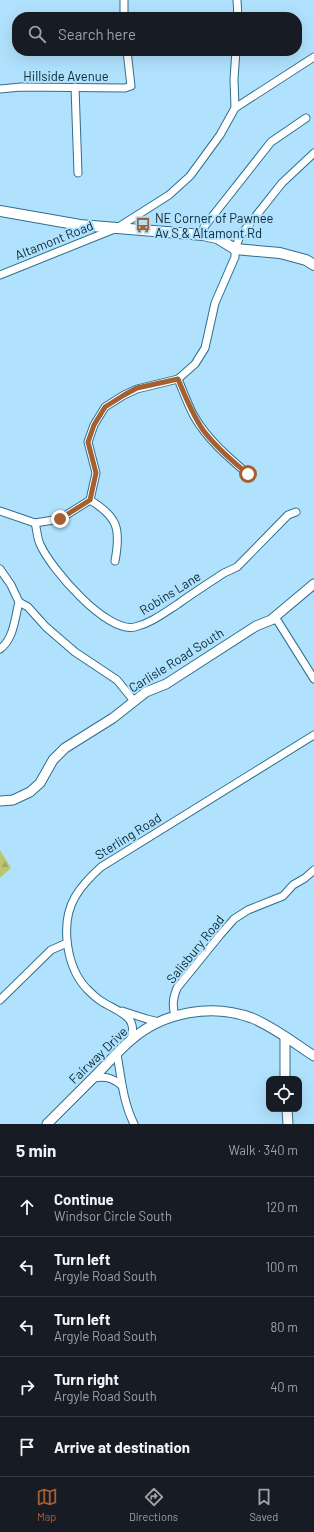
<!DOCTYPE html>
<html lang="en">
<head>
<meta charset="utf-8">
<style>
  body { margin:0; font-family:Barlow,sans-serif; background:#242831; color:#f1f3f6 }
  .controls { position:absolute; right:12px; bottom:12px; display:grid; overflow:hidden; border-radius:8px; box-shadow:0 4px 16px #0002 }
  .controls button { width:36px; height:36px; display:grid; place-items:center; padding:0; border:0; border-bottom:1px solid #363941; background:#171b24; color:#f1f3f6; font:20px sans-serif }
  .stop { position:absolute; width:12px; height:12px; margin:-9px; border:3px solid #a46031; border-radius:50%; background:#fff }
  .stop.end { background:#a46031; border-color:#fff; box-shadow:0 1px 4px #0008 }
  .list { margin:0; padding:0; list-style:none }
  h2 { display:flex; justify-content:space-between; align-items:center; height:52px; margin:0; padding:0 16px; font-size:17px }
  h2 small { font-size:13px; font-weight:400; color:#9ea1a6 }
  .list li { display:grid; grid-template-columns:26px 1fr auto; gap:12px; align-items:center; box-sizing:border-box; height:60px; padding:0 16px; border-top:1px solid #363941 }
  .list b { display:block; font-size:15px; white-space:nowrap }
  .list p { margin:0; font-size:13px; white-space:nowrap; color:#9ea1a6 }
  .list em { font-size:13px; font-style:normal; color:#9ea1a6 }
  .icon { flex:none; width:22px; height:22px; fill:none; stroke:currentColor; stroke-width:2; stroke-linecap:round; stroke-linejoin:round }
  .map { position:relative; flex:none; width:314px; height:1124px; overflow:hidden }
  .search { position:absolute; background:#171b24; box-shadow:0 4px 16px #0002; left:12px; right:12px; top:12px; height:44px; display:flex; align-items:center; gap:10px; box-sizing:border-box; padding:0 14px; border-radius:16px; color:#9ea1a6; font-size:15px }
  .sheet { height:352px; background:#171b24 }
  nav { display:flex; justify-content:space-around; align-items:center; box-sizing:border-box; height:56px; border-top:1px solid #363941; background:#171b24; font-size:11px; color:#9ea1a6 }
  nav a { display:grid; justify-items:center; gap:2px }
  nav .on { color:#a46031 }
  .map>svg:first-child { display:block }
  .forest { fill:url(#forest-firs) }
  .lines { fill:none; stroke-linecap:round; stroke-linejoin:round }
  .minor-casing { stroke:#2f6f8e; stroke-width:9 }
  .tertiary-casing { stroke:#2f6f8e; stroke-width:11 }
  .secondary-casing { stroke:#2f6f8e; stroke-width:12 }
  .minor { stroke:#fff; stroke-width:7 }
  .tertiary { stroke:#fff; stroke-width:9 }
  .secondary { stroke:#fff; stroke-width:10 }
  .route { stroke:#a46031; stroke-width:5 }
  .labels { text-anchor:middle; stroke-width:4; stroke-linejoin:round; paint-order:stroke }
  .street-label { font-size:13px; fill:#0c2734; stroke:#b0e2fe }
  .poi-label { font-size:13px; fill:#0c2734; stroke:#b0e2fe; text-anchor:start }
</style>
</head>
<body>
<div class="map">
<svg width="314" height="1124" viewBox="0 0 314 1124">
  <defs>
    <pattern id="forest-firs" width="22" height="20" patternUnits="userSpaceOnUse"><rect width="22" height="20" fill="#bec56f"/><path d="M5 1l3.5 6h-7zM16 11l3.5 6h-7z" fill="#a2a961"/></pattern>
  </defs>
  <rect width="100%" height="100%" fill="#b0e2fe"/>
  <!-- forest -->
  <path class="forest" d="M 0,850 L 11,868 L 0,878 Z"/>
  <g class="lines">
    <defs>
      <g id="minor">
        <path d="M 124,0 L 124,17"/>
        <path d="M 237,0 L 238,17"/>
        <path d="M 75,87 L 78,173"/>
        <path d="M 0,89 L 21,87 L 125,88 L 131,86 L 127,51"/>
        <path d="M 235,108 L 234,79 L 236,51"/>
        <path d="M 203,235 L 204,227 L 271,142 L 306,118"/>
        <path d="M 0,275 L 117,228 L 169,195 L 190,176 L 220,135 L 235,108 L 314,57"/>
        <path d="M 178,379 C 183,391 188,405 194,416 C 207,439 228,457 248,474"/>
        <path d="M 90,500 C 118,517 121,529 115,561"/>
        <path d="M 0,511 L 35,523 L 60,519 L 90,500 L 96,473 L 88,442 L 94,425 L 105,407 L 124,395 L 137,389 L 178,379 L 195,364 L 205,348 L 215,303 L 235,257 L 235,249 L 240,236 L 282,183 L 314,153"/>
        <path d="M 35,523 C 37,529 37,538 40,544 C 50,568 107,634 135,627 C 151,623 164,613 178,604 C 193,593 209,583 224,573 L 237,567 L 288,515 L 296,512"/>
        <path d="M 0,569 L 11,585 L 19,602 L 28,607 L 46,627 L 75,652 L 117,680 L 134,701"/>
        <path d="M 271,620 L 277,620 L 314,679"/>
        <path d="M 0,649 C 14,639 15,617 19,602"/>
        <path d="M 0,1000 L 51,950 L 67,943"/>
        <path d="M 122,1011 L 147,1019 L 159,1022"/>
        <path d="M 175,1016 C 172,1005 173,998 177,988 L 220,935 L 234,919 L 248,910 L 283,896 L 293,885 L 305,878 L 314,870"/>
        <path d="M 131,1040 C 133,1033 134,1025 129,1019 C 122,1011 110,1007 101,1001 C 96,998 91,993 87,989 C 66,967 60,923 75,897 C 82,885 91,876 101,867 L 314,735"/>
        <path d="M 117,1054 C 121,1077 123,1102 134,1124"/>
        <path d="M 94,1078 C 106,1076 113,1078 122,1086"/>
      </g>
      <g id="tertiary">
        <path d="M 0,801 L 13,800 L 30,792 L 40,783 L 53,760 L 65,748 L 113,718 L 146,692 L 166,684 L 256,626 L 271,620 L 314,584"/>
        <path d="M 285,1037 L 285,1079"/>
        <path d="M 287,1109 L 288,1124"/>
        <path d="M 47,1124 C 64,1107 80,1091 97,1074 C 108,1063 119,1050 131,1040 C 163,1012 212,1003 252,1018 C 274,1027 294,1043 314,1056"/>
      </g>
      <path id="secondary" d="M 0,211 L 80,225 L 203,235 L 217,238 L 235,249 L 280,253 L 306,260 L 314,265"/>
    </defs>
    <!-- minor casing -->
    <use href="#minor" class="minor-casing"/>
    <!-- tertiary casing -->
    <use href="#tertiary" class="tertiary-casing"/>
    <!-- secondary casing -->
    <use href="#secondary" class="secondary-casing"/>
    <!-- minor -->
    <use href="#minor" class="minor"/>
    <!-- tertiary -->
    <use href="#tertiary" class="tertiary"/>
    <!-- secondary -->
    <use href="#secondary" class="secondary"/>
  </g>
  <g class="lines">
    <!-- route -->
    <path class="route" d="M 60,519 L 90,500 L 96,473 L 88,442 L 94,425 L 105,407 L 124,395 L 137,388 L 178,379 C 185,396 192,414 203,430 C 215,446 232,461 248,474"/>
  </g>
  <!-- icons -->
  <defs>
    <symbol id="bus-bare" viewBox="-9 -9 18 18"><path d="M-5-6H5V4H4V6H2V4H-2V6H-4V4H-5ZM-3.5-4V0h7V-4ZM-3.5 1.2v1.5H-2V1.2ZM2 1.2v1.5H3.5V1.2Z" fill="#a46031" stroke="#b0e2fe" stroke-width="2.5" paint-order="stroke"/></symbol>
  </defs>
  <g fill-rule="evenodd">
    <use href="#bus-bare" x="132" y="214" width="22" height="22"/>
  </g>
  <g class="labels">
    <!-- street labels -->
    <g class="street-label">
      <text x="66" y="81">Hillside Avenue</text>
      <text transform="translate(54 240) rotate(-22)" y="5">Altamont Road</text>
      <text transform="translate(170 593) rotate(-32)" y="5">Robins Lane</text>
      <text transform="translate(176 660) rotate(-32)" y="5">Carlisle Road South</text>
      <text transform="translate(128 836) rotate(-32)" y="5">Sterling Road</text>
      <text transform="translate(195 949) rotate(-51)" y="5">Salisbury Road</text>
      <text transform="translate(98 1055) rotate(-44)" y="5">Fairway Drive</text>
    </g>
    <!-- poi labels -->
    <g class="poi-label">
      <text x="155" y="223">NE Corner of Pawnee<tspan x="155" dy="15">Av S &amp; Altamont Rd</tspan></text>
    </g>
  </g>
</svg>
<div class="controls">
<button><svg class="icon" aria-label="locate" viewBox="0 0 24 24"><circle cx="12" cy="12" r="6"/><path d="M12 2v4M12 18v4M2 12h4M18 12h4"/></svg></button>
</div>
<div class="stop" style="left:248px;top:474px"></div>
<div class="stop end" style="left:60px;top:519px"></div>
<div class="search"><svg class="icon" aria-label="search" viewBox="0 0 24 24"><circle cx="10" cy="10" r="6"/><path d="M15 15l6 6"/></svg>Search here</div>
</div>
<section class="sheet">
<h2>5 min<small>Walk · 340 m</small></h2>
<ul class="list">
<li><svg class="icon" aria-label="ahead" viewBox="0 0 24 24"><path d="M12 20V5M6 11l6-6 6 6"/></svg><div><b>Continue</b><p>Windsor Circle South</p></div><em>120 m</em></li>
<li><svg class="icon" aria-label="left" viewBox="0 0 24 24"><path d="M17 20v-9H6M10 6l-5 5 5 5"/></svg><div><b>Turn left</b><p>Argyle Road South</p></div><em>100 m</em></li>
<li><svg class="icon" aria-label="left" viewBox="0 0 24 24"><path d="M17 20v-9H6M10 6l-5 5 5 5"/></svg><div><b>Turn left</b><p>Argyle Road South</p></div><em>80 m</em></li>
<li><svg class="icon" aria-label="right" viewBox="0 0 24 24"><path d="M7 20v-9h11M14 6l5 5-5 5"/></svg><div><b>Turn right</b><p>Argyle Road South</p></div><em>40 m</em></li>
<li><svg class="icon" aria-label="arrive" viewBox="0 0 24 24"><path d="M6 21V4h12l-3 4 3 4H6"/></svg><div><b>Arrive at destination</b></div></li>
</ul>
</section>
<nav>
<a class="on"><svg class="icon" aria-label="map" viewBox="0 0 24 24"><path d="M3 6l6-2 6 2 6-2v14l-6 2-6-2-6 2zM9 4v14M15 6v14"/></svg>Map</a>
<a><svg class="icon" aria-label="directions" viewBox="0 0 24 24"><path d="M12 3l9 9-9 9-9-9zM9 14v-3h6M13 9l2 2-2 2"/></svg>Directions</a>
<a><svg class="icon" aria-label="saved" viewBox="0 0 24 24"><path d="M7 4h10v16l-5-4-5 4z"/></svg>Saved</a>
</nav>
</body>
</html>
